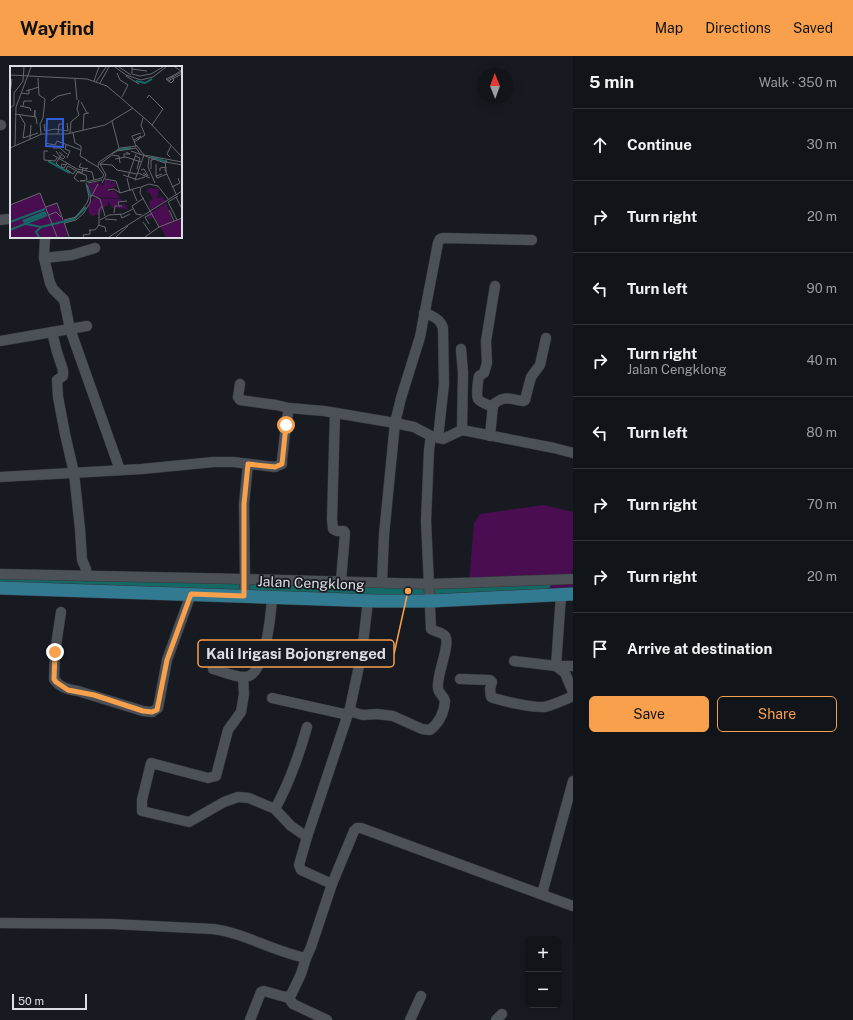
<!DOCTYPE html>
<html lang="en">
<head>
<meta charset="utf-8">
<style>
  body { margin:0; font-family:"Public Sans",sans-serif; background:#1e2126; color:#f1f3f6 }
  .controls { position:absolute; right:12px; bottom:12px; display:grid; overflow:hidden; border-radius:6px; box-shadow:0 2px 10px #0003 }
  .controls button { width:36px; height:36px; display:grid; place-items:center; padding:0; border:0; border-bottom:1px solid #303338; background:#111419; color:#f1f3f6; font:20px sans-serif }
  .compass { position:absolute; left:477px; top:12px; width:36px; height:36px; border-radius:50%; background:#111419; box-shadow:0 2px 10px #0003; rotate:359deg }
  .scale { position:absolute; left:12px; bottom:10px; width:75px; box-sizing:border-box; padding-left:4px; border:2px solid #dbdee2; border-top:0; font-size:11px; line-height:14px; white-space:nowrap; color:#dbdee2; -webkit-text-stroke:3px #171b21; paint-order:stroke }
  .stop { position:absolute; width:12px; height:12px; margin:-9px; border:3px solid #f8a04b; border-radius:50%; background:#fff }
  .stop.end { background:#f8a04b; border-color:#fff; box-shadow:0 1px 4px #0008 }
  .list { margin:0; padding:0; list-style:none }
  h2 { display:flex; justify-content:space-between; align-items:center; height:52px; margin:0; padding:0 16px; font-size:17px }
  h2 small { font-size:13px; font-weight:400; color:#9c9ea2 }
  .list li { display:grid; grid-template-columns:26px 1fr auto; gap:12px; align-items:center; box-sizing:border-box; height:72px; padding:0 16px; border-top:1px solid #303338 }
  .list b { display:block; font-size:15px; white-space:nowrap }
  .list p { margin:0; font-size:13px; white-space:nowrap; color:#9c9ea2 }
  .list em { font-size:13px; font-style:normal; color:#9c9ea2 }
  .actions { display:flex; gap:8px; padding:12px 16px }
  .actions a { flex:1; padding:9px 0; border:1px solid #f8a04b; border-radius:6px; text-align:center; font-size:14px; color:#f8a04b }
  .actions .main { background:#f8a04b; color:#111 }
  .icon { flex:none; width:22px; height:22px; fill:none; stroke:currentColor; stroke-width:2; stroke-linecap:round; stroke-linejoin:round }
  .map { position:relative; flex:none; width:573px; height:964px; overflow:hidden }
  header { display:flex; align-items:center; gap:24px; box-sizing:border-box; height:56px; padding:0 20px; background:#f8a04b; color:#111 }
  header strong { font-size:19px }
  nav { display:flex; gap:22px; margin-inline-start:auto; font-size:14px }
  main { display:flex }
  aside { flex:1; background:#111419 }
  .map>svg:first-child { display:block }
  .green { fill:#4a0d52 }
  .lines { fill:none; stroke-linecap:round; stroke-linejoin:round }
  .canal { stroke:#156965; stroke-width:10 }
  .minor-casing { stroke:#33363a; stroke-width:11 }
  .major-casing { stroke:#33363a; stroke-width:14 }
  .minor { stroke:#4c5158; stroke-width:10 }
  .major { stroke:#327a92; stroke-width:13 }
  .route { stroke:#f8a04b; stroke-width:5 }
  .labels { text-anchor:middle; stroke-width:3.5; stroke-linejoin:round; paint-order:stroke }
  .street-label { font-size:14px; fill:#dbdee2; stroke:#171b21 }
  .inset-river { fill:none; stroke:#156965; stroke-width:2 }
  .inset-road { fill:none; stroke:#65696e; stroke-width:1 }
  .view { fill:#305cd9; fill-opacity:0.15; stroke:#305cd9; stroke-width:2 }
  .inset-edge { fill:none; stroke:#dbdee2; stroke-width:2 }
  .leader { fill:none; stroke:#f8a04b; stroke-width:1.5 }
  .callout-dot { fill:#f8a04b; stroke:#171b21; stroke-width:1.5 }
  .callout { fill:#171b21; stroke:#f8a04b; stroke-width:1.5 }
  .callout-label { font-size:15px; text-anchor:middle; font-weight:bold; fill:#dbdee2 }
</style>
</head>
<body>
<header>
<strong>Wayfind</strong>
<nav><a>Map</a><a>Directions</a><a>Saved</a></nav>
</header>
<main>
<div class="map">
<svg width="573" height="964" viewBox="0 0 573 964">
  <rect width="100%" height="100%" fill="#171b21"/>
  <!-- green -->
  <path class="green" d="M 544,449 L 573,456 L 573,511 L 571,519 L 573,519 L 573,532 L 470,537 L 469,525 L 474,467 L 480,458 Z"/>
  <g class="lines">
    <!-- canal -->
    <path class="canal" d="M 0,523 L 408,535 L 477,534 L 546,528"/>
    <defs>
      <g id="minor">
        <path d="M 0,69 L 1,69"/>
        <path d="M 0,164 L 8,163"/>
        <path d="M 45,181 L 44,202 L 50,227 L 53,233 L 64,244 L 70,273 L 120,414"/>
        <path d="M 44,202 L 72,199 L 95,192"/>
        <path d="M 424,257 C 432,259 441,264 443,272 L 444,328 L 438,382"/>
        <path d="M 52,276 L 57,296 L 63,314 L 63,320 L 57,324 L 58,341 L 65,378 L 74,417 L 80,473 L 82,504 L 86,513 L 86,520"/>
        <path d="M 0,285 L 87,270"/>
        <path d="M 461,293 L 463,317 L 462,374"/>
        <path d="M 240,328 L 238,341 L 240,344 L 276,349 L 289,352"/>
        <path d="M 493,351 C 489,349 481,347 478,343 C 476,339 478,324 479,320 L 484,317 L 487,307 L 486,285 L 495,230"/>
        <path d="M 335,357 L 332,463 L 333,473 L 337,475 L 344,475 L 345,477 L 341,525"/>
        <path d="M 490,380 L 493,349 C 504,339 510,343 523,345 L 525,344 L 531,321 L 540,309 L 546,282"/>
        <path d="M 0,421 L 142,413 L 214,406 L 233,406 L 275,411 L 282,408 L 282,404 L 286,369 L 289,352 L 324,355 L 395,367 L 414,371 L 431,380 L 443,383 L 462,374 L 554,392 L 573,397"/>
        <path d="M 0,518 L 245,523 L 244,448 L 248,408"/>
        <path d="M 382,526 L 384,479 L 395,367 L 401,342 L 420,281 L 438,187 L 440,183 L 443,182 L 532,184"/>
        <path d="M 561,539 L 556,610 L 573,610"/>
        <path d="M 244,540 L 245,523 L 430,528 L 573,523"/>
        <path d="M 61,556 L 55,596 L 54,623 C 59,631 69,634 78,635 L 143,655 L 152,656 L 158,652 L 167,604 L 191,538"/>
        <path d="M 514,605 L 556,610 L 565,617 L 573,636"/>
        <path d="M 213,613 C 222,615 241,624 249,620 C 266,613 271,558 272,541"/>
        <path d="M 243,621 L 244,638 L 241,656 L 228,674 L 216,720 L 208,722 L 151,707 L 142,744 L 142,755 L 189,766 L 224,746 L 238,741 L 249,742 L 275,753 L 291,770 L 307,781"/>
        <path d="M 460,623 L 490,624 L 492,626 L 490,633 L 491,641 C 501,645 534,652 544,651 C 554,649 564,644 573,640"/>
        <path d="M 272,642 L 348,659"/>
        <path d="M 349,655 L 363,659 L 377,658 L 393,660 L 422,673 L 430,674 C 439,667 444,657 445,645 C 444,640 438,637 438,632 C 436,620 451,588 445,580 C 442,576 435,576 431,573 L 426,465 L 429,394 L 431,380"/>
        <path d="M 275,753 C 289,727 299,700 307,671"/>
        <path d="M 332,828 L 301,814 L 299,809 L 307,781 L 350,652 L 362,596 L 368,545"/>
        <path d="M 542,838 L 573,725"/>
        <path d="M 0,867 L 112,868 L 213,873 C 245,877 274,896 306,902 L 311,891 L 332,828 L 354,775 L 357,772 L 361,772 L 573,850"/>
        <path d="M 288,941 L 293,948 L 327,964"/>
        <path d="M 250,964 L 261,936 L 264,935 L 285,941 L 291,939 L 301,918 L 306,902"/>
        <path d="M 410,964 L 421,940"/>
        <path d="M 496,964 L 502,958"/>
      </g>
      <path id="major" d="M 0,532 L 376,545 L 431,545 L 573,538"/>
    </defs>
    <!-- minor casing -->
    <use href="#minor" class="minor-casing"/>
    <!-- major casing -->
    <use href="#major" class="major-casing"/>
    <!-- minor -->
    <use href="#minor" class="minor"/>
    <!-- major -->
    <use href="#major" class="major"/>
  </g>
  <g class="lines">
    <!-- route -->
    <path class="route" d="M 55,596 L 54,623 L 56,626 L 68,634 L 94,639 L 143,655 L 152,656 L 157,654 L 167,604 L 191,538 L 244,540 L 244,448 L 248,408 L 275,411 L 282,408 L 286,369"/>
  </g>
  <g class="labels">
    <!-- street labels -->
    <g class="street-label">
      <text transform="translate(311 527) rotate(2)" y="5">Jalan Cengklong</text>
    </g>
  </g>
  <!-- overview -->
  <g transform="translate(10 10)">
    <rect width="172" height="172" fill="#171b21"/>
    <path d="M 95,113 L 101,115 L 101,118 L 105,115 L 106,120 L 99,123 L 99,126 L 104,124 L 110,132 L 82,131 L 78,118 L 88,116 L 93,120 ZM 139,122 L 149,123 L 147,133 L 152,130 L 155,135 L 141,144 L 139,135 L 143,133 L 140,127 L 136,126 ZM 29,127 L 36,141 L 46,137 L 59,169 L 53,171 L 0,171 L 0,139 ZM 83,132 L 111,133 L 112,136 L 108,136 L 106,142 L 114,137 L 118,143 L 102,142 L 98,135 L 98,140 L 95,140 L 91,146 L 87,144 L 89,148 L 82,150 L 79,147 L 78,140 ZM 156,137 L 163,157 L 172,152 L 172,171 L 156,171 L 144,150 L 140,154 L 137,149 Z" fill="#4a0d52"/>
    <path d="M 35,145 L 37,148 L 14,157 L 12,154 Z" fill="#156965"/>
    <path class="inset-river" d="M 126,15 L 135,17 L 142,13M 108,84 L 121,82M 141,91 L 157,96M 38,95 L 60,107M 77,119 L 81,131M 0,156 L 35,143M 16,158 L 31,161M 0,164 L 37,149M 29,171 L 26,166 L 31,161 L 64,153 L 76,141"/>
    <path class="inset-road" d="M 105,1 L 116,9 L 131,14 L 143,11 L 156,1M 109,1 L 121,9M 122,1 L 122,8 L 130,10 L 141,8 L 153,1M 122,3 L 137,5M 107,7 L 110,14 L 118,19 L 112,31M 0,9 L 77,13 L 97,20 L 140,57 L 172,91M 116,10 L 129,18M 162,10 L 164,14 L 161,17 L 156,13 L 166,8 L 169,6 L 170,6 L 171,5 L 165,1M 28,12 L 29,29 L 35,33 L 33,52 L 30,58 L 31,68M 65,13 L 67,34M 157,14 L 172,6M 84,15 L 89,1M 158,15 L 172,8M 86,16 L 96,1M 90,17 L 99,1M 16,25 L 29,21M 11,27 L 19,28 L 19,23M 0,28 L 2,13M 137,32 L 139,29 L 153,43 L 142,59M 41,35 L 48,30 L 61,27M 71,36 L 77,47M 10,40 L 20,42 L 21,45M 13,40 L 14,35 L 22,35M 0,42 L 4,39 L 4,27 L 13,15 L 14,1M 5,48 L 26,51 L 27,58M 9,48 L 15,58 L 13,72M 24,51 L 25,44 L 25,51M 102,55 L 109,82M 34,58 L 35,65 L 45,63 L 58,65 L 57,57M 73,64 L 74,48 L 79,47M 60,67 L 61,56 L 69,49 L 67,43 L 69,34M 63,67 L 65,77 L 71,80 L 71,84M 48,68 L 49,58 L 52,58M 13,72 L 28,67M 20,73 L 21,59M 124,74 L 131,70 L 128,74M 124,76 L 135,69 L 131,59 L 133,52M 35,77 L 45,79 L 47,75 L 71,84 L 70,90 L 77,94M 56,79 L 55,83 L 60,85 L 57,92M 5,80 L 6,41 L 21,1M 126,80 L 122,70 L 131,67M 0,82 L 32,68 L 57,68 L 95,59 L 123,42M 43,82 L 50,82 L 57,88M 38,85 L 34,85 L 34,94 L 45,95 L 47,92M 46,85 L 50,91 L 46,97 L 49,100M 121,85 L 155,97M 49,86 L 55,91 L 53,93 L 50,91 L 52,88M 102,88 L 107,85 L 126,82 L 131,89M 43,89 L 67,103 L 82,106 L 84,114M 102,89 L 109,90 L 110,97M 134,89 L 125,114 L 135,111M 125,90 L 130,92 L 127,103M 114,91 L 114,88 L 120,88 L 116,86M 160,91 L 157,88 L 161,80M 139,92 L 138,101 L 145,117M 105,93 L 116,91 L 131,96M 76,94 L 88,101M 156,94 L 155,104 L 166,128M 156,96 L 172,99M 71,97 L 69,101 L 77,103 L 78,102 L 75,103M 90,98 L 96,109 L 92,117M 90,98 L 102,99 L 107,104M 90,98 L 102,89M 146,98 L 146,110 L 152,108M 56,99 L 52,98 L 51,101 L 54,102 L 56,99 L 57,97M 141,103 L 141,94 L 146,93M 66,104 L 63,108 L 56,103 L 58,100 L 67,105M 107,104 L 127,108M 131,104 L 134,103 L 138,110 L 133,107M 150,105 L 150,102 L 156,101 L 156,106M 67,106 L 76,109 L 77,114 L 70,115 L 75,115M 128,107 L 140,112M 113,109 L 125,113M 146,110 L 147,112 L 157,108M 118,111 L 126,88M 92,112 L 94,109 L 88,101 L 89,96 L 110,82 L 127,80 L 134,89 L 172,96M 117,112 L 120,125M 95,113 L 106,115 L 110,127 L 130,121M 69,116 L 64,112 L 68,105 L 72,107 L 73,102M 76,116 L 92,112M 78,117 L 92,114M 139,118 L 131,121 L 130,127 L 149,161M 139,118 L 148,120 L 158,133M 162,121 L 170,117 L 168,112M 122,123 L 127,135M 98,124 L 104,123 L 110,127M 82,129 L 90,133 L 95,150M 82,129 L 88,118M 166,131 L 172,143M 0,139 L 30,127 L 47,171M 109,140 L 108,136 L 117,135M 36,141 L 47,137 L 53,154M 159,144 L 164,155M 104,147 L 105,140 L 112,140M 110,148 L 112,152 L 120,148M 39,149 L 46,146 L 51,151M 132,149 L 126,148 L 122,140 L 134,132M 95,153 L 107,154M 54,154 L 66,151 L 77,137 L 79,131 L 76,117M 90,154 L 99,149 L 113,148 L 123,143M 167,154 L 158,136 L 168,130M 54,156 L 59,171M 133,156 L 140,166M 55,157 L 66,154 L 73,148 L 80,137 L 81,129M 139,158 L 135,151 L 141,148M 88,159 L 95,161 L 96,166M 81,165 L 79,164 L 85,164 L 89,159 L 89,144 L 92,140M 74,171 L 73,169 L 80,168 L 80,165M 99,171 L 172,125M 106,171 L 118,160M 135,171 L 149,161 L 172,152"/>
    <path class="view" d="M 37,53 L 53,53 L 53,81 L 36,80 Z"/>
    <rect width="172" height="172" class="inset-edge"/>
  </g>
  <!-- callouts -->
  <path class="leader" d="M408 535L394 598"/>
  <circle class="callout-dot" cx="408" cy="535" r="4"/>
  <rect class="callout" x="198" y="584" width="196" height="27" rx="4"/>
  <g class="callout-label">
    <text x="296" y="603">Kali Irigasi Bojongrenged</text>
  </g>
</svg>
<div class="controls">
<button>+</button>
<button>−</button>
</div>
<svg class="compass" viewBox="-18 -18 36 36"><path d="M0-13l5 13h-10z" fill="#e53935"/><path d="M0 13l5-13h-10z" fill="#9c9ea2"/></svg>
<div class="scale">50 m</div>
<div class="stop" style="left:286px;top:369px"></div>
<div class="stop end" style="left:55px;top:596px"></div>
</div>
<aside>
<h2>5 min<small>Walk · 350 m</small></h2>
<ul class="list">
<li><svg class="icon" aria-label="ahead" viewBox="0 0 24 24"><path d="M12 20V5M6 11l6-6 6 6"/></svg><div><b>Continue</b></div><em>30 m</em></li>
<li><svg class="icon" aria-label="right" viewBox="0 0 24 24"><path d="M7 20v-9h11M14 6l5 5-5 5"/></svg><div><b>Turn right</b></div><em>20 m</em></li>
<li><svg class="icon" aria-label="left" viewBox="0 0 24 24"><path d="M17 20v-9H6M10 6l-5 5 5 5"/></svg><div><b>Turn left</b></div><em>90 m</em></li>
<li><svg class="icon" aria-label="right" viewBox="0 0 24 24"><path d="M7 20v-9h11M14 6l5 5-5 5"/></svg><div><b>Turn right</b><p>Jalan Cengklong</p></div><em>40 m</em></li>
<li><svg class="icon" aria-label="left" viewBox="0 0 24 24"><path d="M17 20v-9H6M10 6l-5 5 5 5"/></svg><div><b>Turn left</b></div><em>80 m</em></li>
<li><svg class="icon" aria-label="right" viewBox="0 0 24 24"><path d="M7 20v-9h11M14 6l5 5-5 5"/></svg><div><b>Turn right</b></div><em>70 m</em></li>
<li><svg class="icon" aria-label="right" viewBox="0 0 24 24"><path d="M7 20v-9h11M14 6l5 5-5 5"/></svg><div><b>Turn right</b></div><em>20 m</em></li>
<li><svg class="icon" aria-label="arrive" viewBox="0 0 24 24"><path d="M6 21V4h12l-3 4 3 4H6"/></svg><div><b>Arrive at destination</b></div></li>
</ul>
<div class="actions"><a class="main">Save</a><a>Share</a></div>
</aside>
</main>
</body>
</html>
